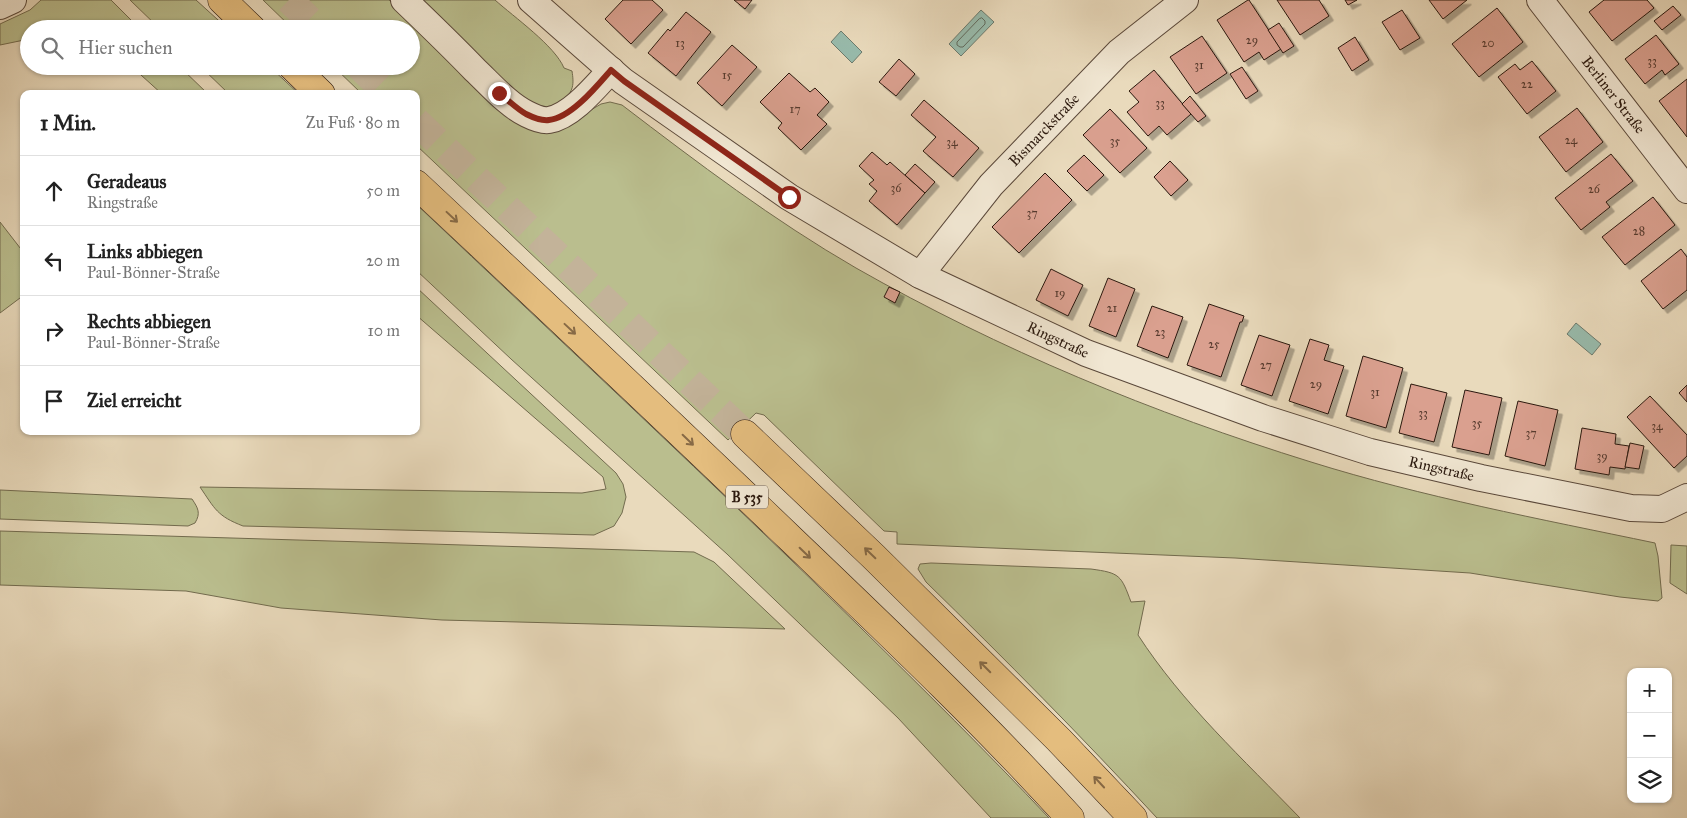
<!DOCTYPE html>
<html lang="de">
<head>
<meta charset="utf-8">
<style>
  body { margin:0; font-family:"IM FELL Great Primer",serif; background:#f2f2f2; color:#222 }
  .controls { position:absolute; right:15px; bottom:15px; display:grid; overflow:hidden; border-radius:10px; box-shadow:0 1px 4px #0004 }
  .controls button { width:45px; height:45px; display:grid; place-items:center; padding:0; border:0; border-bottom:1px solid #e0e0e0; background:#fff; color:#222; font:25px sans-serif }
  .stop { position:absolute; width:15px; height:15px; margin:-11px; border:4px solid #8f2418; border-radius:50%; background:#fff }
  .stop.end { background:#8f2418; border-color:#fff; box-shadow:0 1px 5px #0008 }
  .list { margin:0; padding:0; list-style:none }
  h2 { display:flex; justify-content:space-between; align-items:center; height:65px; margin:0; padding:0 20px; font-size:21px }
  h2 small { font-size:16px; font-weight:400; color:#767676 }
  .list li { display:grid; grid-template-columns:32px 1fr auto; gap:15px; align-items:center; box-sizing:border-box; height:70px; padding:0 20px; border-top:1px solid #e0e0e0 }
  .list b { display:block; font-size:19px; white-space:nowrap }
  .list p { margin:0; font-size:16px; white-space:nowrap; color:#767676 }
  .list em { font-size:16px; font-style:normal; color:#767676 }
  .icon { flex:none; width:28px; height:28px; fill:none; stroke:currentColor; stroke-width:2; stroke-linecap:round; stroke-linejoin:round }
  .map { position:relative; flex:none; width:1687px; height:818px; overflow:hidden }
  .search { position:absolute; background:#fff; box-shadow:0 1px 4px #0004; left:20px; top:20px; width:400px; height:55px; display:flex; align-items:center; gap:12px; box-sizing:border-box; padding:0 18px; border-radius:28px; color:#767676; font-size:19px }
  .panel { position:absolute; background:#fff; box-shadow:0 1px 4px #0004; left:20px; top:90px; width:400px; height:345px; border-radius:10px }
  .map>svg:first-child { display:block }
  .green { fill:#babe8e; stroke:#726b4e }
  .water { fill:#98bbac; stroke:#6c7a6d }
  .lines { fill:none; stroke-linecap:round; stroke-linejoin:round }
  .shore { stroke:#616a5d; stroke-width:1 }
  .building { fill:#daa08f; stroke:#2a180e; filter:url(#shadow) }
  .highway-tunnel { stroke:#c3b399; stroke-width:28; stroke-dasharray:28 14; stroke-linecap:butt }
  .street-casing { stroke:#5a483a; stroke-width:28 }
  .highway-casing { stroke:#2a180e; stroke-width:29 }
  .street { stroke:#f1e7d3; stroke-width:26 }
  .highway { stroke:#e4bd7e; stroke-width:28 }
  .oneway { stroke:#876a46 }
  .route { stroke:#8f2418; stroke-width:6 }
  .labels { text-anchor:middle; stroke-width:4.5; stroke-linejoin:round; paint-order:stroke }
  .number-label { font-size:12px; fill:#563a2e }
  .shield { fill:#f1e7d3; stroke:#665649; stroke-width:1 }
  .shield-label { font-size:14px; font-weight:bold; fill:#2a180e }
  .street-label { font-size:15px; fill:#2a180e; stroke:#f1e7d3 }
</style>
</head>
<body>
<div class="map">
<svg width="1687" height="818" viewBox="0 0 1687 818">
  <defs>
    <filter id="shadow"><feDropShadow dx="4.5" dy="4.5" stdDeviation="0" flood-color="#0004"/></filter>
  </defs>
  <rect width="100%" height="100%" fill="#e9dabc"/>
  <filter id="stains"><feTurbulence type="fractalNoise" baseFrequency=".004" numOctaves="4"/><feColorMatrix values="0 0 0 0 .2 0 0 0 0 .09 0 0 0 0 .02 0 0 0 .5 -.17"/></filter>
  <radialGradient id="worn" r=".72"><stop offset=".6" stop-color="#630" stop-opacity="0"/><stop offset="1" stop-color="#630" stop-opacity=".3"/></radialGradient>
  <!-- green -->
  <g class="green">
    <path d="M 41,0 L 111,0 L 140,29 L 29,29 L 29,39 L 0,45 L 0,24 L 30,10 Z"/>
    <path d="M 130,0 L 196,0 L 228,29 L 160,29 Z"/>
    <path d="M 263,0 L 389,0 L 496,105 L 584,114 L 601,104 L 610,102 L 622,105 C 698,163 773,220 856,268 C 1000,350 1153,413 1311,462 C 1423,497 1540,519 1655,543 L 1658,556 L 1662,598 L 1658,601 L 1620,597 L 1470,573 L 1235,558 L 897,544 L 897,532 L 884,531 L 764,415 L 756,413 L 728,440 L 416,145 L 416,94 L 362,94 L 333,66 L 411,66 L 411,29 L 293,29 Z"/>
    <path d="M 422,0 L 495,0 C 514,17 555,46 564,68 L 572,71 C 574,84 574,92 562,100 C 556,105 548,108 541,106 C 522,102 493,70 479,56 C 460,37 441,19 422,0 Z"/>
    <path d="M 131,66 L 179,66 L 208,94 L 162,94 Z"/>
    <path d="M 200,66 L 269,66 L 299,94 L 229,94 Z"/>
    <path d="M 416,204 C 564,344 713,483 859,626 C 923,689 987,752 1049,818 L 991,818 L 898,718 L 727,554 L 511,359 L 416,270 Z"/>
    <path d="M 0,222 L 24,253 L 24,295 L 0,313 Z"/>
    <path d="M 416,287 L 616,473 L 623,484 L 626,497 L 622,513 L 614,526 L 594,535 L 243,526 C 217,516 215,509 200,487 L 582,493 L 606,489 L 603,477 L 416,315 Z"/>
    <path d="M 0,490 L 192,499 C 198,508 201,513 195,523 L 188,526 L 0,519 Z"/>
    <path d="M 0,531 L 694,552 L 714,562 L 785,629 L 442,620 L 281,608 L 186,591 L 0,585 Z"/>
    <path d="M 1671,545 L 1687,546 L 1687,594 L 1670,583 Z"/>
    <path d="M 931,563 L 1091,569 C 1120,573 1121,575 1131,602 L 1145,601 L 1138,635 C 1182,703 1244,760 1300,818 L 1157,818 C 1082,737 1005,659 926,582 L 918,569 L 920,564 Z"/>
  </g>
  <!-- water -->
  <g class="water">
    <path d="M 981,10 L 994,22 L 961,56 L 949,44 Z"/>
    <path d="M 841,31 L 862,52 L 852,63 L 831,42 Z"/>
    <path d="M 1576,323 L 1601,344 L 1592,355 L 1567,334 Z"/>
  </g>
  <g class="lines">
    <!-- shore -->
    <path class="shore" d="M 982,18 L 985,21 L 985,24 L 963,47 L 960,47 L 957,45 L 957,42 L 979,19 Z"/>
  </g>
  <!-- building -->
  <g class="building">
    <path d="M 623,0 L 652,0 L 663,10 L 631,44 L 605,19 Z"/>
    <path d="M 734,0 L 752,0 L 745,9 Z"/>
    <path d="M 1248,0 L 1249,0 L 1281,49 L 1264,60 L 1259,52 L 1244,62 L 1217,20 Z"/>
    <path d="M 1277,0 L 1319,0 L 1329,16 L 1300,35 Z"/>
    <path d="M 1345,0 L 1357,0 L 1348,5 Z"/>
    <path d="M 1429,0 L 1467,0 L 1443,19 Z"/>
    <path d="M 1604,0 L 1647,0 L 1654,8 L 1612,41 L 1589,12 Z"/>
    <path d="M 1673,6 L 1681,15 L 1662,30 L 1654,21 Z"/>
    <path d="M 1497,8 L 1523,42 L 1479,77 L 1452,44 Z"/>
    <path d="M 1402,10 L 1420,38 L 1400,50 L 1382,22 Z"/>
    <path d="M 686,12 L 711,32 L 676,76 L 648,53 L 668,29 L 670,31 Z"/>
    <path d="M 1279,23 L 1294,46 L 1283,53 L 1268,30 Z"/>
    <path d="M 1656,35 L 1679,64 L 1665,75 L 1662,70 L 1645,84 L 1625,59 Z"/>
    <path d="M 1202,36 L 1227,73 L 1196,94 L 1170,57 Z"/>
    <path d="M 1355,37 L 1369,60 L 1352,71 L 1338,48 Z"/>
    <path d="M 732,45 L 757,67 L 722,106 L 697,83 Z"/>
    <path d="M 899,59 L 915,74 L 896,96 L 879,82 Z"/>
    <path d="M 1532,61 L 1556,91 L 1527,114 L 1498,77 L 1515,64 L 1520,70 Z"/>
    <path d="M 1242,67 L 1258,91 L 1246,99 L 1230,74 Z"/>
    <path d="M 1154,70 L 1191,114 L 1167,135 L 1159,126 L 1148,136 L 1127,112 L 1139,102 L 1129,91 Z"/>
    <path d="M 789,73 L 810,92 L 815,88 L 829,102 L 817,115 L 827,124 L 801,150 L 778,128 L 782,123 L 760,102 Z"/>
    <path d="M 1687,79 L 1687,137 L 1659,101 Z"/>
    <path d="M 1190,96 L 1206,116 L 1198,122 L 1182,104 Z"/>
    <path d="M 924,100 L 979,148 L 953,177 L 923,151 L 936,137 L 911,115 Z"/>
    <path d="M 1577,108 L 1603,142 L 1566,172 L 1539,137 Z"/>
    <path d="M 1110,109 L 1147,148 L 1120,173 L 1083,135 Z"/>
    <path d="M 872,152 L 887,165 L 890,162 L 925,193 L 897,225 L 869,201 L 877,191 L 869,184 L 874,180 L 859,166 Z"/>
    <path d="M 1611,154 L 1633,181 L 1606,202 L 1610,207 L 1581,230 L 1555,198 Z"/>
    <path d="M 1084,155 L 1104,175 L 1087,191 L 1067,171 Z"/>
    <path d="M 1170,161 L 1188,180 L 1171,196 L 1154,177 Z"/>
    <path d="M 915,164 L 935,182 L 925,193 L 905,175 Z"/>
    <path d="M 1045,173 L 1072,200 L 1019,253 L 992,227 Z"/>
    <path d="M 1653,197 L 1675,225 L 1625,265 L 1602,237 Z"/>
    <path d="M 1681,249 L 1687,257 L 1687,290 L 1663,309 L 1641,281 Z"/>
    <path d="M 1051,269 L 1083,285 L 1068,316 L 1036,300 Z"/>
    <path d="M 1108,278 L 1135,289 L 1116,337 L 1089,326 Z"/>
    <path d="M 889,287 L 900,292 L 895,303 L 884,297 Z"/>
    <path d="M 1209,304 L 1244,316 L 1242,322 L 1240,322 L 1221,377 L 1187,365 Z"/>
    <path d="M 1152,306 L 1183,317 L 1168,358 L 1137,346 Z"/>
    <path d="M 1259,335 L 1290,345 L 1272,396 L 1241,385 Z"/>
    <path d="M 1310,339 L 1329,345 L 1324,360 L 1344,366 L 1328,414 L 1289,401 Z"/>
    <path d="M 1363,356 L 1403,368 L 1386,428 L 1346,416 Z"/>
    <path d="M 1411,384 L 1447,393 L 1434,442 L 1399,433 Z"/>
    <path d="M 1687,385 L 1687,402 L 1679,393 Z"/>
    <path d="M 1465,390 L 1502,398 L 1489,455 L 1452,447 Z"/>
    <path d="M 1650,396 L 1687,435 L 1687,456 L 1674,468 L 1627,417 Z"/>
    <path d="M 1518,401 L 1558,410 L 1545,466 L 1505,456 Z"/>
    <path d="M 1582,428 L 1616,434 L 1615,444 L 1629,446 L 1625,469 L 1610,467 L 1609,475 L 1575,469 Z"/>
    <path d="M 1630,443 L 1644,446 L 1639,469 L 1625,467 Z"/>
  </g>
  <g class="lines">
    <!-- highway-tunnel -->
    <g class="highway-tunnel">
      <path d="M 289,0 L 319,29"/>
      <path d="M 359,66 L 388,94"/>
      <path d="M 416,121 L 745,434"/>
    </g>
    <defs>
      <g id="street">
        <path d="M 404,0 C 428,23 452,46 475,70 C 490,84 508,105 527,114 C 533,117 543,121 549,120 C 572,116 596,86 611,70"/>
        <path id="s1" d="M 531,0 L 623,81 L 789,197 L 920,275 L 1086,353 L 1263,418 L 1370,452 L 1481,478 L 1631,508 L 1662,509 L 1687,497"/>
        <path id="s2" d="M 1540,0 L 1687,190"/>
        <path d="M 0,6 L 13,0"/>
        <path id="s3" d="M 920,275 L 991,185 L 1119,52 L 1185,0"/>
      </g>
      <g id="highway">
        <path d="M 222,0 L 252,29"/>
        <path d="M 292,66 L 321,94"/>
        <path d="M 416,184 C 542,302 667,420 792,540 C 887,631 982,721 1070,818"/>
        <path d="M 745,434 L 874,557 L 1059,740 L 1133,818"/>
      </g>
    </defs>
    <!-- street casing -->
    <use href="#street" class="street-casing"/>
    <!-- highway casing -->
    <use href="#highway" class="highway-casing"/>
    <!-- street -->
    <use href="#street" class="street"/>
    <!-- highway -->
    <use href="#highway" class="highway"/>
  </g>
  <!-- one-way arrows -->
  <defs><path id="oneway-shaft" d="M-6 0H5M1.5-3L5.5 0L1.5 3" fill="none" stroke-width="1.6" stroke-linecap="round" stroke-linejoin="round" transform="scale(1.25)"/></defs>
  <g class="oneway">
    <use href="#oneway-shaft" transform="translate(452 217) rotate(43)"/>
    <use href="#oneway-shaft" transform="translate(570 329) rotate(43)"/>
    <use href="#oneway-shaft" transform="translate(688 440) rotate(44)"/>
    <use href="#oneway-shaft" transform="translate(805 553) rotate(44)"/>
    <use href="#oneway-shaft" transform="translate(870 553) rotate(-136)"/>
    <use href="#oneway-shaft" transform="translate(985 667) rotate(-135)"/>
    <use href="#oneway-shaft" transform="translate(1099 782) rotate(-133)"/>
  </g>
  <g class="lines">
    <!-- route -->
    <path class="route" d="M 499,93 C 508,100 517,109 526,114 C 532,117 542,121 549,120 C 571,118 597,86 611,70 L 624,81 L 789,197"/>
  </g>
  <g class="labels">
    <!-- number labels -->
    <g class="number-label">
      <text x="1252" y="44">29</text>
      <text x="680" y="47">13</text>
      <text x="1488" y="47">20</text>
      <text x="1652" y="65">33</text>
      <text x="1199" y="69">31</text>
      <text x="727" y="79">15</text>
      <text x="1527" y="88">22</text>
      <text x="1160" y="107">33</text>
      <text x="795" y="113">17</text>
      <text x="1571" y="144">24</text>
      <text x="1115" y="145">35</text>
      <text x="952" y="146">34</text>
      <text x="896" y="192">36</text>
      <text x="1594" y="193">26</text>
      <text x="1032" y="217">37</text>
      <text x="1639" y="235">28</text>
      <text x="1060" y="297">19</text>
      <text x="1112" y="312">21</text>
      <text x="1160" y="336">23</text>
      <text x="1214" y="348">25</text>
      <text x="1266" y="369">27</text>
      <text x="1316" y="388">29</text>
      <text x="1375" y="396">31</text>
      <text x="1423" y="417">33</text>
      <text x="1477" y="427">35</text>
      <text x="1657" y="430">34</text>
      <text x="1531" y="437">37</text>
      <text x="1602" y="460">39</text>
    </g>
    <!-- shield labels -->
    <rect class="shield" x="726" y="485.5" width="42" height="23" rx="4"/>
    <g class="shield-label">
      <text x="747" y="502">B 535</text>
    </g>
    <!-- street labels -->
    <g class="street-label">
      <text dy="5" stroke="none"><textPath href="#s2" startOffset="120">Berliner Straße</textPath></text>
      <text dy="5" stroke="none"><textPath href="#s3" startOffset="191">Bismarckstraße</textPath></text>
      <text dy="5" stroke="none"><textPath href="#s1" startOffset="630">Ringstraße</textPath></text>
      <text dy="5" stroke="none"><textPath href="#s1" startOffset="1035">Ringstraße</textPath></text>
    </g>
  </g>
  <rect width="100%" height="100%" filter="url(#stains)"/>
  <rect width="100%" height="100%" fill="url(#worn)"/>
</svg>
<div class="controls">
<button>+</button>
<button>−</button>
<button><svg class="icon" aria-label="layers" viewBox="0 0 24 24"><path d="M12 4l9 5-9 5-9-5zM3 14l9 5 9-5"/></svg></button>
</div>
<div class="stop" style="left:789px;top:197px"></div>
<div class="stop end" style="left:499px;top:93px"></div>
<div class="search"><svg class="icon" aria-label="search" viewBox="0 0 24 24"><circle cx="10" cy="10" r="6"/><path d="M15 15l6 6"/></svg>Hier suchen</div>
<section class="panel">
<h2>1 Min.<small>Zu Fuß · 80 m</small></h2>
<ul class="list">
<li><svg class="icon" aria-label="ahead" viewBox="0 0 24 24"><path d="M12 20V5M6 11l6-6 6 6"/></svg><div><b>Geradeaus</b><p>Ringstraße</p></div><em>50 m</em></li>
<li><svg class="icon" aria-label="left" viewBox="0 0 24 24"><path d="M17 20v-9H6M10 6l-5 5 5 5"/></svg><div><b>Links abbiegen</b><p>Paul-Bönner-Straße</p></div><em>20 m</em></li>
<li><svg class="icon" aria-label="right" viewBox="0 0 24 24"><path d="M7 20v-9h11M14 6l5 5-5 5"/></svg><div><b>Rechts abbiegen</b><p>Paul-Bönner-Straße</p></div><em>10 m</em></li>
<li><svg class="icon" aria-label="arrive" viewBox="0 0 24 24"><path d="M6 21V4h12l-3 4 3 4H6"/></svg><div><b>Ziel erreicht</b></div></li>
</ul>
</section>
</div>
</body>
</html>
